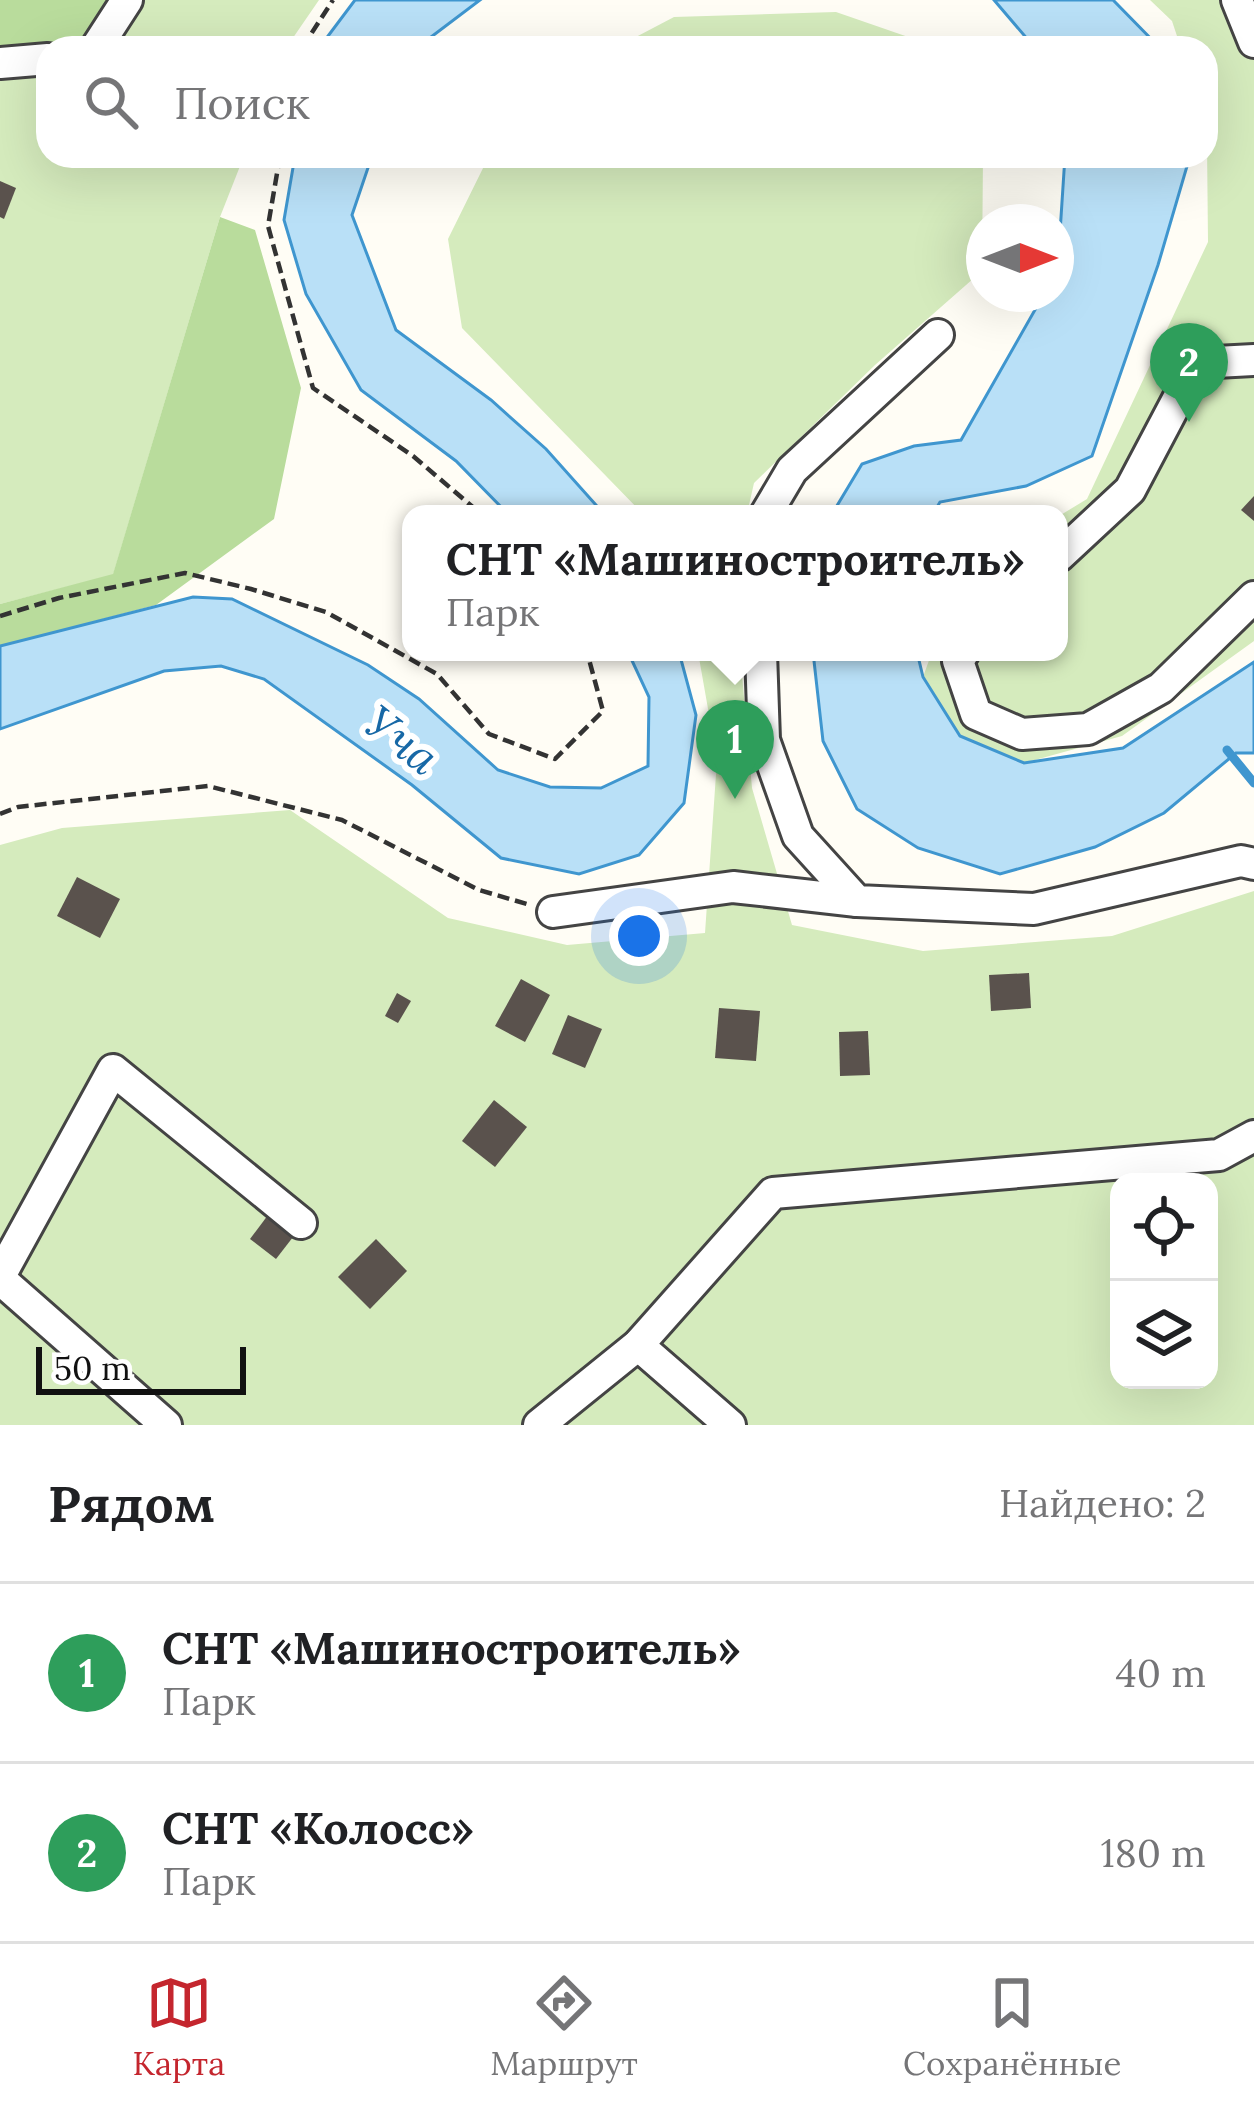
<!DOCTYPE html>
<html lang="ru">
<head>
<meta charset="utf-8">
<style>
  body { margin:0; font-family:Lora,serif; background:#f2f2f2; color:#202124 }
  .controls { position:absolute; right:36px; bottom:36px; display:grid; overflow:hidden; border-radius:24px; box-shadow:0 12px 48px #0002 }
  .controls button { width:108px; height:108px; display:grid; place-items:center; padding:0; border:0; border-bottom:3px solid #e0e0e0; background:#fff; color:#202124; font:60px sans-serif }
  .compass { position:absolute; left:966px; top:204px; width:108px; height:108px; border-radius:50%; background:#fff; box-shadow:0 12px 48px #0002; rotate:90deg }
  .scale { position:absolute; left:36px; bottom:30px; width:210px; box-sizing:border-box; padding-left:12px; border:6px solid #111; border-top:0; font-size:33px; line-height:42px; white-space:nowrap; color:#111; -webkit-text-stroke:9px #fff; paint-order:stroke }
  .you { position:absolute; left:639px; top:936px; width:42px; height:42px; margin:-30px; border:9px solid #fff; border-radius:50%; background:#1a73e8; box-shadow:0 0 0 18px #1a73e833 }
  .badge { display:grid; place-items:center; width:78px; height:78px; border-radius:50%; background:#c4262e; color:#fff; font-size:39px; font-weight:700 }
  .pin { position:absolute; translate:-50% -99px; filter:drop-shadow(0 3px 6px #0008) }
  .pin::after { content:''; position:absolute; top:63px; width:42px; height:36px; background:inherit; clip-path:polygon(0 0,100% 0,50% 100%) }
  .popup { position:absolute; left:402px; top:505px; width:666px; height:156px; box-sizing:border-box; display:grid; place-content:center; border-radius:24px; background:#fff; filter:drop-shadow(0 3px 9px #0005); font-size:39px; white-space:nowrap; color:#757577 }
  .popup b { font-size:45px; color:#202124 }
  .popup::after { content:''; position:absolute; left:50%; top:100%; margin-left:-24px; border:24px solid transparent; border-top-color:#fff }
  .list { margin:0; padding:0; list-style:none }
  h2 { display:flex; justify-content:space-between; align-items:center; height:156px; margin:0; padding:0 48px; font-size:51px }
  h2 small { font-size:39px; font-weight:400; color:#757577 }
  .list li { display:grid; grid-template-columns:78px 1fr auto; gap:36px; align-items:center; box-sizing:border-box; height:180px; padding:0 48px; border-top:3px solid #e0e0e0 }
  .list b { display:block; font-size:45px; white-space:nowrap }
  .list p { margin:0; font-size:39px; white-space:nowrap; color:#757577 }
  .list em { font-size:39px; font-style:normal; color:#757577 }
  .icon { flex:none; width:66px; height:66px; fill:none; stroke:currentColor; stroke-width:2; stroke-linecap:round; stroke-linejoin:round }
  .map { position:relative; flex:none; width:1254px; height:1425px; overflow:hidden }
  .search { position:absolute; background:#fff; box-shadow:0 12px 48px #0002; left:36px; right:36px; top:36px; height:132px; display:flex; align-items:center; gap:30px; box-sizing:border-box; padding:0 42px; border-radius:36px; color:#757577; font-size:45px }
  .sheet { height:516px; background:#fff }
  nav { display:flex; justify-content:space-around; align-items:center; box-sizing:border-box; height:168px; border-top:3px solid #e0e0e0; background:#fff; font-size:33px; color:#757577 }
  nav a { display:grid; justify-items:center; gap:6px }
  nav .on { color:#c4262e }
  .map>svg:first-child { display:block }
  .green { fill:#d5ebbd; fill-rule:evenodd }
  .forest { fill:#b9dc9c }
  .water { fill:#b9e0f7; stroke:#3f96cf; stroke-width:3 }
  .lines { fill:none; stroke-linecap:round; stroke-linejoin:round }
  .stream { stroke:#3f96cf; stroke-width:9 }
  .building { fill:#5a524d }
  .minor-casing { stroke:#444; stroke-width:36 }
  .path { stroke:#333; stroke-width:4.5; stroke-dasharray:12 6; stroke-linecap:butt }
  .minor { stroke:#fff; stroke-width:30 }
  .labels { text-anchor:middle; stroke-width:12; stroke-linejoin:round; paint-order:stroke }
  .water-label { font-size:45px; font-style:italic; fill:#1768a6; stroke:#fff }
</style>
</head>
<body>
<div class="map">
<svg width="1254" height="1425" viewBox="0 0 1254 1425">
  <rect width="100%" height="100%" fill="#fffdf5"/>
  <!-- green -->
  <g class="green">
    <path d="M 107,0 L 319,0 L 286,48 L 50,48 L 85,42 Z"/>
    <path d="M 1150,0 L 1254,0 L 1254,641 L 1122,736 L 1024,763 L 960,736 L 923,677 L 932,652 L 1059,652 L 1059,516 L 1087,499 L 1208,242 L 1206,48 L 1181,48 L 1172,21 Z"/>
    <path d="M 836,12 L 940,48 L 615,48 L 674,17 Z"/>
    <path d="M 48,48 L 48,156 L 244,156 L 220,217 L 113,575 L 0,604 L 0,56 Z"/>
    <path d="M 489,156 L 983,156 L 982,271 L 875,365 L 754,483 L 747,514 L 643,514 L 462,328 L 448,239 Z"/>
    <path d="M 698,652 L 740,652 L 752,788 L 792,925 L 923,951 L 1112,936 L 1254,891 L 1254,1425 L 0,1425 L 0,845 L 62,828 L 290,810 L 448,918 L 567,945 L 705,933 L 717,760 ZM 1119,1182 L 1209,1182 L 1209,1380 L 1119,1380 Z"/>
  </g>
  <!-- forest -->
  <g class="forest">
    <path d="M 0,0 L 107,0 L 85,43 L 0,56 Z"/>
    <path d="M 220,217 L 255,230 L 301,388 L 274,519 L 156,605 L 0,646 L 0,604 L 113,574 Z"/>
  </g>
  <!-- water -->
  <g class="water">
    <path d="M 355,0 L 480,0 L 431,37 L 425,48 L 319,48 Z"/>
    <path d="M 994,0 L 1113,0 L 1160,48 L 1035,48 Z"/>
    <path d="M 295,156 L 372,156 L 352,215 L 396,330 L 491,400 L 546,449 L 604,514 L 508,514 L 456,461 L 361,390 L 306,294 L 284,220 Z"/>
    <path d="M 1065,156 L 1190,156 L 1158,265 L 1092,456 L 1026,486 L 940,502 L 933,514 L 832,514 L 862,464 L 914,446 L 961,440 L 1044,294 L 1056,294 Z"/>
    <path d="M 193,597 L 232,599 L 368,665 L 419,699 L 498,770 L 550,787 L 601,788 L 648,766 L 649,697 L 628,652 L 679,652 L 696,715 L 684,803 L 639,855 L 579,874 L 501,858 L 412,785 L 264,679 L 221,666 L 164,671 L 0,729 L 0,646 Z"/>
    <path d="M 813,652 L 917,652 L 923,677 L 960,736 L 1024,763 L 1123,748 L 1254,662 L 1254,753 L 1236,753 L 1164,813 L 1095,847 L 1000,874 L 918,848 L 857,809 L 823,741 Z"/>
  </g>
  <g class="lines">
    <!-- stream -->
    <path class="stream" d="M 1227,750 L 1254,783"/>
  </g>
  <!-- building -->
  <g class="building">
    <path d="M 0,181 L 16,188 L 4,219 L 0,217 Z"/>
    <path d="M 1254,496 L 1254,521 L 1241,510 Z"/>
    <path d="M 77,877 L 120,899 L 100,938 L 57,916 Z"/>
    <path d="M 1029,973 L 1031,1008 L 991,1011 L 989,975 Z"/>
    <path d="M 521,979 L 550,995 L 525,1042 L 495,1026 Z"/>
    <path d="M 397,993 L 411,1001 L 398,1023 L 385,1016 Z"/>
    <path d="M 719,1008 L 760,1011 L 756,1061 L 715,1058 Z"/>
    <path d="M 568,1015 L 602,1029 L 585,1068 L 552,1054 Z"/>
    <path d="M 868,1031 L 870,1075 L 840,1076 L 839,1032 Z"/>
    <path d="M 494,1100 L 527,1127 L 495,1167 L 462,1141 Z"/>
    <path d="M 274,1207 L 300,1228 L 276,1259 L 250,1239 Z"/>
    <path d="M 376,1239 L 407,1271 L 370,1309 L 338,1277 Z"/>
  </g>
  <g class="lines">
    <defs>
      <g id="minor">
        <path d="M 1237,0 L 1254,42"/>
        <path d="M 96,48 L 127,0"/>
        <path d="M 0,63 L 48,59"/>
        <path d="M 766,514 L 792,470 L 938,335"/>
        <path d="M 1059,556 L 1130,490 L 1197,363 L 1254,360"/>
        <path d="M 761,652 L 764,740 L 798,836 L 857,901 L 1034,909 L 1241,861 L 1254,864"/>
        <path d="M 964,652 L 958,661 L 976,714 L 1022,734 L 1088,729 L 1161,688 L 1254,597"/>
        <path d="M 553,912 L 733,887 L 857,901"/>
        <path d="M 0,1276 L 113,1070 L 301,1223"/>
        <path d="M 0,1279 L 166,1425"/>
        <path d="M 638,1345 L 730,1425"/>
        <path d="M 539,1425 L 638,1345 L 773,1193 L 1219,1155 L 1254,1136"/>
      </g>
    </defs>
    <!-- minor casing -->
    <use href="#minor" class="minor-casing"/>
    <!-- path -->
    <g class="path">
      <path d="M 302,48 L 333,0"/>
      <path d="M 280,156 L 268,226 L 313,388 L 413,456 L 481,514"/>
      <path d="M 0,616 L 59,598 L 185,573 L 251,589 L 326,612 L 437,674 L 489,734 L 555,759 L 603,711 L 587,652"/>
      <path d="M 0,814 L 18,807 L 208,786 L 342,820 L 479,890 L 527,904"/>
    </g>
    <!-- minor -->
    <use href="#minor" class="minor"/>
  </g>
  <g class="labels">
    <!-- water labels -->
    <g class="water-label">
      <text transform="translate(402 740) rotate(38)" y="16">Уча</text>
    </g>
  </g>
</svg>
<div class="controls">
<button><svg class="icon" aria-label="locate" viewBox="0 0 24 24"><circle cx="12" cy="12" r="6"/><path d="M12 2v4M12 18v4M2 12h4M18 12h4"/></svg></button>
<button><svg class="icon" aria-label="layers" viewBox="0 0 24 24"><path d="M12 4l9 5-9 5-9-5zM3 14l9 5 9-5"/></svg></button>
</div>
<svg class="compass" viewBox="-18 -18 36 36"><path d="M0-13l5 13h-10z" fill="#e53935"/><path d="M0 13l5-13h-10z" fill="#757577"/></svg>
<div class="scale">50 m</div>
<div class="you"></div>
<div class="pin badge" style="left:735px;top:799px;background:#2e9e5b">1</div>
<div class="popup"><b>СНТ «Машиностроитель»</b>Парк</div>
<div class="pin badge" style="left:1189px;top:422px;background:#2e9e5b">2</div>
<div class="search"><svg class="icon" aria-label="search" viewBox="0 0 24 24"><circle cx="10" cy="10" r="6"/><path d="M15 15l6 6"/></svg>Поиск</div>
</div>
<section class="sheet">
<h2>Рядом<small>Найдено: 2</small></h2>
<ul class="list">
<li><span class="badge" style="background:#2e9e5b">1</span><div><b>СНТ «Машиностроитель»</b><p>Парк</p></div><em>40 m</em></li>
<li><span class="badge" style="background:#2e9e5b">2</span><div><b>СНТ «Колосс»</b><p>Парк</p></div><em>180 m</em></li>
</ul>
</section>
<nav>
<a class="on"><svg class="icon" aria-label="map" viewBox="0 0 24 24"><path d="M3 6l6-2 6 2 6-2v14l-6 2-6-2-6 2zM9 4v14M15 6v14"/></svg>Карта</a>
<a><svg class="icon" aria-label="directions" viewBox="0 0 24 24"><path d="M12 3l9 9-9 9-9-9zM9 14v-3h6M13 9l2 2-2 2"/></svg>Маршрут</a>
<a><svg class="icon" aria-label="saved" viewBox="0 0 24 24"><path d="M7 4h10v16l-5-4-5 4z"/></svg>Сохранённые</a>
</nav>
</body>
</html>
